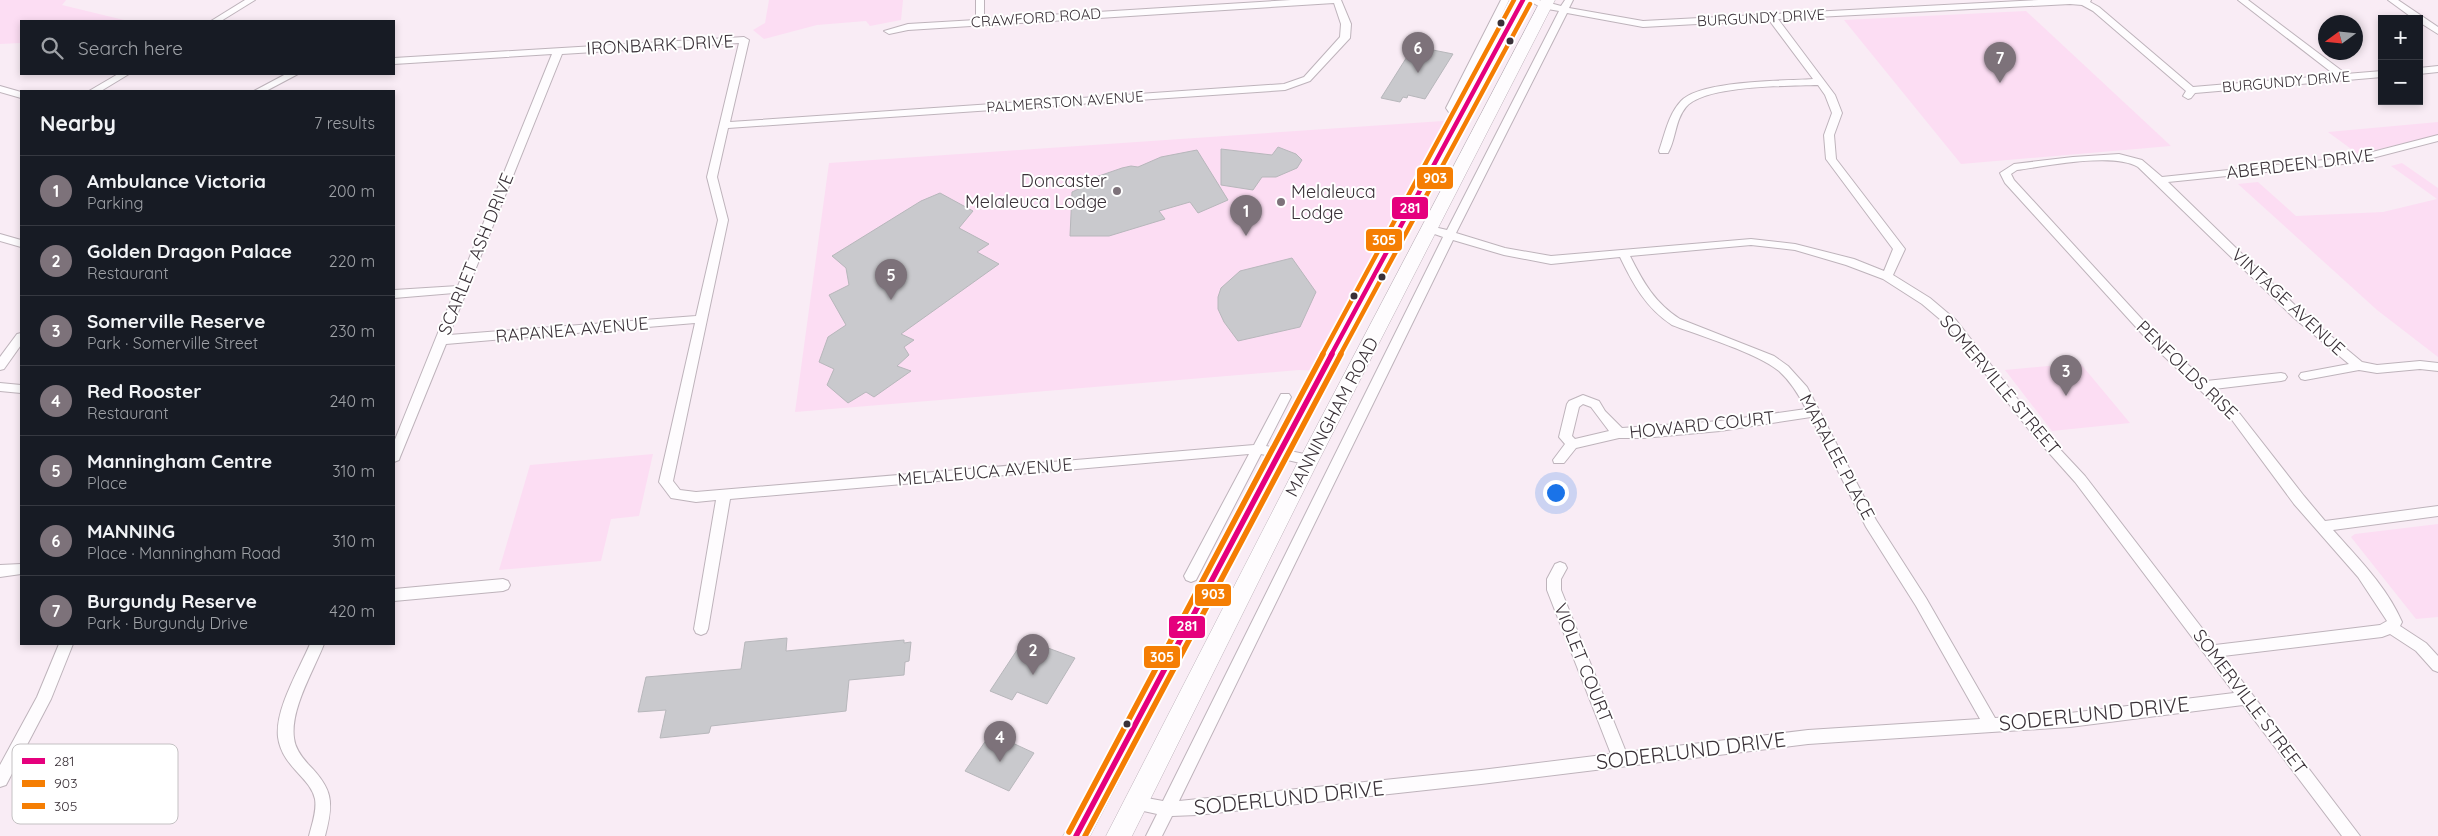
<!DOCTYPE html>
<html lang="en">
<head>
<meta charset="utf-8">
<style>
  body { margin:0; font-family:Quicksand,sans-serif; background:#20242c; color:#f1f3f6 }
  .controls { position:absolute; right:15px; top:15px; display:grid; overflow:hidden; border-radius:0px; box-shadow:0 2px 8px #0003 }
  .controls button { width:45px; height:45px; display:grid; place-items:center; padding:0; border:0; border-bottom:1px solid #363941; background:#171b24; color:#f1f3f6; font:25px sans-serif }
  .compass { position:absolute; left:2318px; top:15px; width:45px; height:45px; border-radius:50%; background:#171b24; box-shadow:0 2px 8px #0003; rotate:255deg }
  .you { position:absolute; left:1555px; top:492px; width:18px; height:18px; margin:-12px; border:4px solid #fff; border-radius:50%; background:#1a73e8; box-shadow:0 0 0 8px #1a73e833 }
  .badge { display:grid; place-items:center; width:32px; height:32px; border-radius:50%; background:#7d727a; color:#fff; font-size:16px; font-weight:700 }
  .pin { position:absolute; translate:-50% -41px; filter:drop-shadow(0 1px 2px #0008) }
  .pin::after { content:''; position:absolute; top:26px; width:18px; height:15px; background:inherit; clip-path:polygon(0 0,100% 0,50% 100%) }
  .list { margin:0; padding:0; list-style:none }
  h2 { display:flex; justify-content:space-between; align-items:center; height:65px; margin:0; padding:0 20px; font-size:21px }
  h2 small { font-size:16px; font-weight:400; color:#9ea1a6 }
  .list li { display:grid; grid-template-columns:32px 1fr auto; gap:15px; align-items:center; box-sizing:border-box; height:70px; padding:0 20px; border-top:1px solid #363941 }
  .list b { display:block; font-size:19px; white-space:nowrap }
  .list p { margin:0; font-size:16px; white-space:nowrap; color:#9ea1a6 }
  .list em { font-size:16px; font-style:normal; color:#9ea1a6 }
  .icon { flex:none; width:28px; height:28px; fill:none; stroke:currentColor; stroke-width:2; stroke-linecap:round; stroke-linejoin:round }
  .map { position:relative; flex:none; width:2438px; height:836px; overflow:hidden }
  .search { position:absolute; background:#171b24; box-shadow:0 2px 8px #0003; left:20px; top:20px; width:375px; height:55px; display:flex; align-items:center; gap:12px; box-sizing:border-box; padding:0 18px; border-radius:0px; color:#9ea1a6; font-size:19px }
  .panel { position:absolute; background:#171b24; box-shadow:0 2px 8px #0003; left:20px; top:90px; width:375px; height:555px; border-radius:0px }
  .map>svg:first-child { display:block }
  .green { fill:#fcddf3 }
  .building { fill:#c9c9cd; stroke:#b7b7bb }
  .lines { fill:none; stroke-linecap:round; stroke-linejoin:round }
  .minor-casing { stroke:#beb3bb; stroke-width:2 }
  .primary-casing { stroke:#beb3bb; stroke-width:1 }
  .minor { fill:#fefcfe; fill-rule:evenodd }
  .primary { fill:#fefcfe; fill-rule:evenodd }
  .bus-1-far1-casing { stroke:#fff; stroke-width:8 }
  .bus-1-casing { stroke:#fff; stroke-width:9 }
  .bus-2-far1-casing { stroke:#fff; stroke-width:8 }
  .bus-2-casing { stroke:#fff; stroke-width:9 }
  .bus-3-far1-casing { stroke:#fff; stroke-width:8 }
  .bus-3-casing { stroke:#fff; stroke-width:9 }
  .bus-1-far1 { stroke:#e5007d; stroke-width:4.5 }
  .bus-1 { stroke:#e5007d; stroke-width:5.5 }
  .bus-2-far1 { stroke:#f57e03; stroke-width:4.5 }
  .bus-2 { stroke:#f57e03; stroke-width:5.5 }
  .bus-3-far1 { stroke:#f57e03; stroke-width:4.5 }
  .bus-3 { stroke:#f57e03; stroke-width:5.5 }
  .bus-dot { fill:#3a3138; stroke:#fff; stroke-width:2 }
  .poi-dot { fill:#7d727a; stroke:#fff; stroke-width:2 }
  .labels { text-anchor:middle; stroke-width:4; stroke-linejoin:round; paint-order:stroke }
  .far-street-label { font-size:15px; fill:#3a3138; stroke:#fff }
  .street-label { font-size:18px; fill:#3a3138; stroke:#fff }
  .poi-label { font-size:18px; fill:#3a3138; stroke:#fff; text-anchor:end }
  .near-street-label { font-size:21px; fill:#3a3138; stroke:#fff }
  .key { fill:#fff; stroke:#c4c1c3; stroke-width:1 }
  .key-label { font-size:14px; fill:#3a3138 }
  .line-badge { stroke:#fff; stroke-width:2 }
  .badge-label { font-size:14px; text-anchor:middle; font-weight:bold; fill:#fff }
</style>
</head>
<body>
<div class="map">
<svg width="2438" height="836" viewBox="0 0 2438 836">
  <rect width="100%" height="100%" fill="#f9ecf5"/>
  <!-- green -->
  <g class="green">
    <path d="M 0,0 L 66,0 L 62,5 L 128,21 L 21,21 L 21,43 L 0,44 Z"/>
    <path d="M 769,0 L 903,0 L 901,20 L 870,26 L 866,21 L 817,25 L 764,39 L 753,30 L 765,23 Z"/>
    <path d="M 2026,11 L 2171,146 L 1961,164 L 1844,20 Z"/>
    <path d="M 1443,121 L 1455,125 L 1323,371 L 1299,370 L 795,412 L 829,163 Z"/>
    <path d="M 2438,122 L 2438,135 L 2358,154 L 2328,132 Z"/>
    <path d="M 2402,163 L 2438,188 L 2438,357 L 2377,310 L 2238,184 L 2258,182 L 2296,216 L 2383,212 L 2437,199 L 2391,166 Z"/>
    <path d="M 2080,363 L 2130,423 L 2052,431 L 2005,370 Z"/>
    <path d="M 653,454 L 639,516 L 611,519 L 601,561 L 499,570 L 530,465 Z"/>
    <path d="M 2438,524 L 2438,617 L 2416,619 L 2351,537 L 2355,534 Z"/>
  </g>
  <!-- building -->
  <g class="building">
    <path d="M 1433,50 L 1453,54 L 1425,99 L 1408,95 L 1407,98 L 1403,97 L 1400,102 L 1381,98 L 1410,52 L 1429,56 Z"/>
    <path d="M 1278,147 L 1296,154 L 1302,160 L 1297,168 L 1276,177 L 1262,177 L 1253,190 L 1221,185 L 1221,149 L 1272,155 Z"/>
    <path d="M 1197,150 L 1228,200 L 1198,213 L 1190,202 L 1159,211 L 1165,219 L 1109,236 L 1070,236 L 1072,192 L 1089,184 L 1096,177 L 1122,168 L 1131,166 L 1138,167 L 1161,157 Z"/>
    <path d="M 940,193 L 973,211 L 959,228 L 989,244 L 977,252 L 999,264 L 901,334 L 914,340 L 904,347 L 909,355 L 897,366 L 911,371 L 874,397 L 866,392 L 848,403 L 827,385 L 834,369 L 819,362 L 828,337 L 846,325 L 829,295 L 849,285 L 846,268 L 832,256 L 921,201 Z"/>
    <path d="M 1292,258 L 1316,292 L 1300,327 L 1238,341 L 1224,322 L 1218,309 L 1218,297 L 1221,288 L 1240,271 Z"/>
    <path d="M 787,638 L 786,651 L 904,640 L 904,643 L 911,642 L 909,661 L 905,662 L 904,675 L 849,680 L 846,711 L 711,726 L 709,733 L 660,738 L 666,710 L 638,712 L 646,677 L 741,669 L 745,642 Z"/>
    <path d="M 1019,647 L 1043,656 L 1048,648 L 1075,658 L 1047,704 L 1017,692 L 1012,700 L 990,691 Z"/>
    <path d="M 991,733 L 1034,753 L 1009,791 L 965,771 Z"/>
  </g>
  <g class="lines">
    <defs>
      <g id="minor">
        <path d="M 245,0 L 255,0 L 221,21 L 211,21 Z"/>
        <path d="M 976,0 L 984,0 L 984,19 L 1291,0 L 1341,0 L 1351,24 L 1350,38 L 1310,81 L 1285,90 L 728,128 L 717,177 L 728,220 L 673,481 L 680,490 L 696,492 L 1254,445 L 1281,394 L 1289,394 L 1291,397 L 1266,446 L 1309,455 L 1314,457 L 1315,460 L 1314,463 L 1309,465 L 1261,454 L 1196,580 L 1191,582 L 1186,580 L 1184,576 L 1249,454 L 730,499 L 708,629 L 706,633 L 701,635 L 696,633 L 694,629 L 716,500 L 696,502 L 671,498 L 659,482 L 695,323 L 446,344 L 400,457 L 399,460 L 394,462 L 394,442 L 454,293 L 394,298 L 394,290 L 458,286 L 552,54 L 394,64 L 394,58 L 744,37 L 749,40 L 730,122 L 1284,84 L 1304,77 L 1340,37 L 1341,24 L 1334,3 L 908,30 L 889,34 L 884,31 L 908,24 L 976,20 ZM 739,43 L 707,177 L 718,220 L 696,316 L 449,335 L 562,54 Z"/>
        <path d="M 1501,0 L 1509,0 L 1456,108 L 1463,119 L 1461,121 L 1455,121 L 1446,108 Z"/>
        <path d="M 1528,0 L 1539,0 L 1561,6 L 1565,0 L 1573,0 L 1569,8 L 1643,21 L 2039,0 L 2091,0 L 2090,2 L 2099,7 L 2193,87 L 2335,75 L 2238,0 L 2248,0 L 2346,74 L 2382,71 L 2382,77 L 2195,93 L 2191,98 L 2188,99 L 2183,96 L 2186,91 L 2093,11 L 2082,5 L 2070,4 L 1778,19 L 1835,95 L 1842,113 L 1834,135 L 1836,159 L 1905,249 L 1893,275 L 1930,298 L 1956,320 L 2041,429 L 2085,476 L 2215,645 L 2380,625 L 2387,621 L 2358,577 L 2294,504 L 2232,420 L 2154,347 L 2005,183 L 2000,173 L 2014,164 L 2073,157 L 2119,154 L 2142,160 L 2162,177 L 2353,157 L 2438,135 L 2438,141 L 2353,163 L 2168,182 L 2302,312 L 2362,362 L 2377,365 L 2420,361 L 2438,363 L 2438,371 L 2420,369 L 2377,373 L 2359,370 L 2305,380 L 2301,379 L 2299,376 L 2301,373 L 2349,364 L 2294,318 L 2138,167 C 2113,152 2047,166 2017,170 L 2011,174 L 2014,180 L 2162,341 L 2206,381 L 2281,373 L 2285,374 L 2287,377 L 2285,380 L 2281,381 L 2214,389 L 2240,414 L 2304,496 L 2325,521 L 2438,506 L 2438,516 L 2333,530 C 2358,558 2387,587 2402,622 L 2400,626 L 2426,643 L 2438,656 L 2438,672 L 2433,670 L 2416,651 L 2390,634 L 2382,637 L 2223,656 L 2360,836 L 2342,836 L 2243,705 L 2070,727 L 1808,744 L 1481,784 L 1197,815 L 1172,816 L 1162,836 L 1146,836 L 1157,814 L 1130,808 L 1128,803 L 1130,798 L 1136,796 L 1163,801 L 1443,237 L 1426,231 L 1425,229 L 1430,226 L 1447,230 L 1559,11 L 1542,8 ZM 1567,13 L 1643,27 L 1769,20 L 1813,79 C 1784,81 1701,80 1681,101 C 1668,115 1665,134 1659,151 L 1660,153 L 1668,153 C 1676,139 1675,120 1686,107 C 1705,85 1788,86 1818,85 L 1825,95 L 1832,113 L 1824,135 L 1826,159 L 1893,249 L 1884,271 L 1854,259 L 1795,244 L 1751,239 L 1551,256 L 1505,248 L 1456,233 ZM 1453,240 L 1504,255 L 1551,264 L 1620,257 C 1633,284 1646,308 1672,325 C 1701,336 1757,353 1779,371 C 1791,382 1799,395 1806,409 L 1720,421 L 1622,428 L 1605,411 L 1599,401 L 1583,395 L 1569,401 L 1567,404 L 1559,437 L 1565,444 L 1553,460 L 1554,463 L 1564,463 L 1576,448 L 1619,438 L 1643,438 L 1720,431 L 1811,417 L 1866,527 L 1916,606 L 1980,719 L 1808,730 L 1626,752 L 1561,590 L 1561,579 L 1567,568 L 1565,564 L 1560,562 L 1555,564 L 1547,579 L 1547,590 L 1611,754 L 1481,770 L 1179,801 ZM 1751,245 L 1795,250 L 1846,265 L 1883,279 L 1922,304 L 1948,326 L 2033,435 L 2075,482 L 2234,693 L 2070,713 L 1995,718 L 1926,598 L 1876,520 L 1807,387 L 1788,366 L 1774,356 L 1680,319 C 1655,303 1643,282 1630,256 ZM 1583,404 L 1591,407 L 1609,431 L 1575,439 L 1572,436 L 1579,407 Z"/>
        <path d="M 2388,0 L 2398,0 L 2438,27 L 2438,34 L 2419,22 L 2419,19 L 2414,19 Z"/>
        <path d="M 2438,66 L 2438,72 L 2419,74 L 2419,68 Z"/>
        <path d="M 118,74 L 129,74 L 101,91 L 89,91 Z"/>
        <path d="M 286,74 L 298,74 L 266,91 L 254,91 Z"/>
        <path d="M 0,86 L 21,92 L 21,98 L 0,92 Z"/>
        <path d="M 0,234 L 21,240 L 21,247 L 0,241 Z"/>
        <path d="M 21,333 L 21,345 L 4,369 L 0,370 L 0,357 L 17,334 Z"/>
        <path d="M 0,383 L 21,385 L 21,393 L 0,391 Z"/>
        <path d="M 21,564 L 21,574 L 0,577 L 0,565 Z"/>
        <path d="M 503,579 L 508,581 L 510,585 L 508,589 L 503,591 L 394,601 L 394,589 Z"/>
        <path d="M 59,644 L 73,644 L 51,699 L 6,785 L 0,787 L 0,765 L 37,697 Z"/>
        <path d="M 310,644 L 324,644 C 314,670 290,709 294,738 C 295,748 301,756 308,764 C 333,789 334,802 325,836 L 309,836 C 312,824 317,811 315,799 C 311,778 282,767 278,737 C 275,709 299,670 310,644 Z"/>
      </g>
      <g id="primary">
        <path d="M 1516,0 L 1530,0 C 1379,277 1236,557 1090,836 L 1063,836 L 1271,453 L 1386,232 Z"/>
        <path d="M 1541,0 L 1555,0 L 1319,460 L 1132,836 L 1106,836 L 1299,460 Z"/>
      </g>
    </defs>
    <!-- minor casing -->
    <use href="#minor" class="minor-casing"/>
    <!-- primary casing -->
    <use href="#primary" class="primary-casing"/>
    <!-- minor -->
    <use href="#minor" class="minor"/>
    <!-- primary -->
    <use href="#primary" class="primary"/>
    <defs>
      <path id="bus-1-far1" d="M 1331,355 L 1523,0"/>
      <path id="bus-1" d="M 1076,836 L 1332,354"/>
      <path id="bus-2-far1" d="M 1340,355 L 1530,4"/>
      <path id="bus-2" d="M 1085,836 L 1341,354"/>
      <path id="bus-3-far1" d="M 1322,355 L 1514,0"/>
      <path id="bus-3" d="M 1069,832 L 1323,354"/>
    </defs>
    <!-- bus-1-far1 casing -->
    <use href="#bus-1-far1" class="bus-1-far1-casing"/>
    <!-- bus-1 casing -->
    <use href="#bus-1" class="bus-1-casing"/>
    <!-- bus-2-far1 casing -->
    <use href="#bus-2-far1" class="bus-2-far1-casing"/>
    <!-- bus-2 casing -->
    <use href="#bus-2" class="bus-2-casing"/>
    <!-- bus-3-far1 casing -->
    <use href="#bus-3-far1" class="bus-3-far1-casing"/>
    <!-- bus-3 casing -->
    <use href="#bus-3" class="bus-3-casing"/>
    <!-- bus-1-far1 -->
    <use href="#bus-1-far1" class="bus-1-far1"/>
    <!-- bus-1 -->
    <use href="#bus-1" class="bus-1"/>
    <!-- bus-2-far1 -->
    <use href="#bus-2-far1" class="bus-2-far1"/>
    <!-- bus-2 -->
    <use href="#bus-2" class="bus-2"/>
    <!-- bus-3-far1 -->
    <use href="#bus-3-far1" class="bus-3-far1"/>
    <!-- bus-3 -->
    <use href="#bus-3" class="bus-3"/>
  </g>
  <!-- markers -->
  <g class="bus-dot">
    <circle cx="1501" cy="23" r="4.5"/>
    <circle cx="1510" cy="41" r="4.5"/>
    <circle cx="1382" cy="277" r="4.5"/>
    <circle cx="1354" cy="296" r="4.5"/>
    <circle cx="1127" cy="724" r="4.5"/>
  </g>
  <g class="poi-dot">
    <circle cx="1117" cy="191" r="5"/>
    <circle cx="1281" cy="202" r="5"/>
  </g>
  <g class="labels">
    <!-- far-street labels -->
    <g class="far-street-label">
      <text transform="translate(1036 18) rotate(-4)" y="5">CRAWFORD ROAD</text>
      <text transform="translate(1761 18) rotate(-3)" y="5">BURGUNDY DRIVE</text>
      <text transform="translate(2286 82) rotate(-5)" y="5">BURGUNDY DRIVE</text>
      <text transform="translate(1065 102) rotate(-4)" y="5">PALMERSTON AVENUE</text>
    </g>
    <!-- street labels -->
    <g class="street-label">
      <text transform="translate(660 45) rotate(-3)" y="6">IRONBARK DRIVE</text>
      <text transform="translate(2300 164) rotate(-7)" y="6">ABERDEEN DRIVE</text>
      <text transform="translate(476 254) rotate(-68)" y="6">SCARLET ASH DRIVE</text>
      <text transform="translate(2288 302) rotate(43)" y="6">VINTAGE AVENUE</text>
      <text transform="translate(572 330) rotate(-5)" y="6">RAPANEA AVENUE</text>
      <text transform="translate(2187 370) rotate(44)" y="6">PENFOLDS RISE</text>
      <text transform="translate(2000 385) rotate(50)" y="6">SOMERVILLE STREET</text>
      <text transform="translate(1332 417) rotate(-62)" y="6">MANNINGHAM ROAD</text>
      <text transform="translate(1702 425) rotate(-6)" y="6">HOWARD COURT</text>
      <text transform="translate(1837 457) rotate(62)" y="6">MARALEE PLACE</text>
      <text transform="translate(985 472) rotate(-5)" y="6">MELALEUCA AVENUE</text>
      <text transform="translate(1583 663) rotate(68)" y="6">VIOLET COURT</text>
      <text transform="translate(2250 702) rotate(53)" y="6">SOMERVILLE STREET</text>
    </g>
    <!-- poi labels -->
    <g class="poi-label">
      <text x="1107" y="187">Doncaster<tspan x="1107" dy="21">Melaleuca Lodge</tspan></text>
      <text x="1291" y="198" text-anchor="start">Melaleuca<tspan x="1291" dy="21">Lodge</tspan></text>
    </g>
    <!-- near-street labels -->
    <g class="near-street-label">
      <text transform="translate(2094 714) rotate(-6)" y="7">SODERLUND DRIVE</text>
      <text transform="translate(1691 751) rotate(-7)" y="7">SODERLUND DRIVE</text>
      <text transform="translate(1289 798) rotate(-6)" y="7">SODERLUND DRIVE</text>
    </g>
  </g>
  <!-- legend -->
  <rect x="12" y="744" width="166" height="80" rx="8" class="key"/>
  <rect x="22" y="758" width="23" height="6" fill="#e5007d"/>
  <rect x="22" y="780" width="23" height="7" fill="#f57e03"/>
  <rect x="22" y="803" width="23" height="6" fill="#f57e03"/>
  <g class="key-label">
    <text x="54" y="766">281</text>
    <text x="54" y="788">903</text>
    <text x="54" y="811">305</text>
  </g>
  <g class="line-badge">
    <rect x="1416" y="166" width="38" height="24" rx="5" fill="#f57e03"/>
    <rect x="1391" y="196" width="38" height="24" rx="5" fill="#e5007d"/>
    <rect x="1365" y="228" width="38" height="24" rx="5" fill="#f57e03"/>
    <rect x="1194" y="583" width="38" height="24" rx="5" fill="#f57e03"/>
    <rect x="1168" y="615" width="38" height="24" rx="5" fill="#e5007d"/>
    <rect x="1143" y="645" width="38" height="24" rx="5" fill="#f57e03"/>
  </g>
  <g class="badge-label">
    <text x="1435" y="183">903</text>
    <text x="1410" y="213">281</text>
    <text x="1384" y="245">305</text>
    <text x="1213" y="599">903</text>
    <text x="1187" y="631">281</text>
    <text x="1162" y="662">305</text>
  </g>
</svg>
<div class="controls">
<button>+</button>
<button>−</button>
</div>
<svg class="compass" viewBox="-18 -18 36 36"><path d="M0-13l5 13h-10z" fill="#e53935"/><path d="M0 13l5-13h-10z" fill="#9ea1a6"/></svg>
<div class="you"></div>
<div class="pin badge" style="left:1246px;top:236px">1</div>
<div class="pin badge" style="left:1033px;top:675px">2</div>
<div class="pin badge" style="left:2066px;top:396px">3</div>
<div class="pin badge" style="left:1000px;top:762px">4</div>
<div class="pin badge" style="left:891px;top:300px">5</div>
<div class="pin badge" style="left:1418px;top:73px">6</div>
<div class="pin badge" style="left:2000px;top:83px">7</div>
<div class="search"><svg class="icon" aria-label="search" viewBox="0 0 24 24"><circle cx="10" cy="10" r="6"/><path d="M15 15l6 6"/></svg>Search here</div>
<section class="panel">
<h2>Nearby<small>7 results</small></h2>
<ul class="list">
<li><span class="badge">1</span><div><b>Ambulance Victoria</b><p>Parking</p></div><em>200 m</em></li>
<li><span class="badge">2</span><div><b>Golden Dragon Palace</b><p>Restaurant</p></div><em>220 m</em></li>
<li><span class="badge">3</span><div><b>Somerville Reserve</b><p>Park · Somerville Street</p></div><em>230 m</em></li>
<li><span class="badge">4</span><div><b>Red Rooster</b><p>Restaurant</p></div><em>240 m</em></li>
<li><span class="badge">5</span><div><b>Manningham Centre</b><p>Place</p></div><em>310 m</em></li>
<li><span class="badge">6</span><div><b>MANNING</b><p>Place · Manningham Road</p></div><em>310 m</em></li>
<li><span class="badge">7</span><div><b>Burgundy Reserve</b><p>Park · Burgundy Drive</p></div><em>420 m</em></li>
</ul>
</section>
</div>
</body>
</html>
